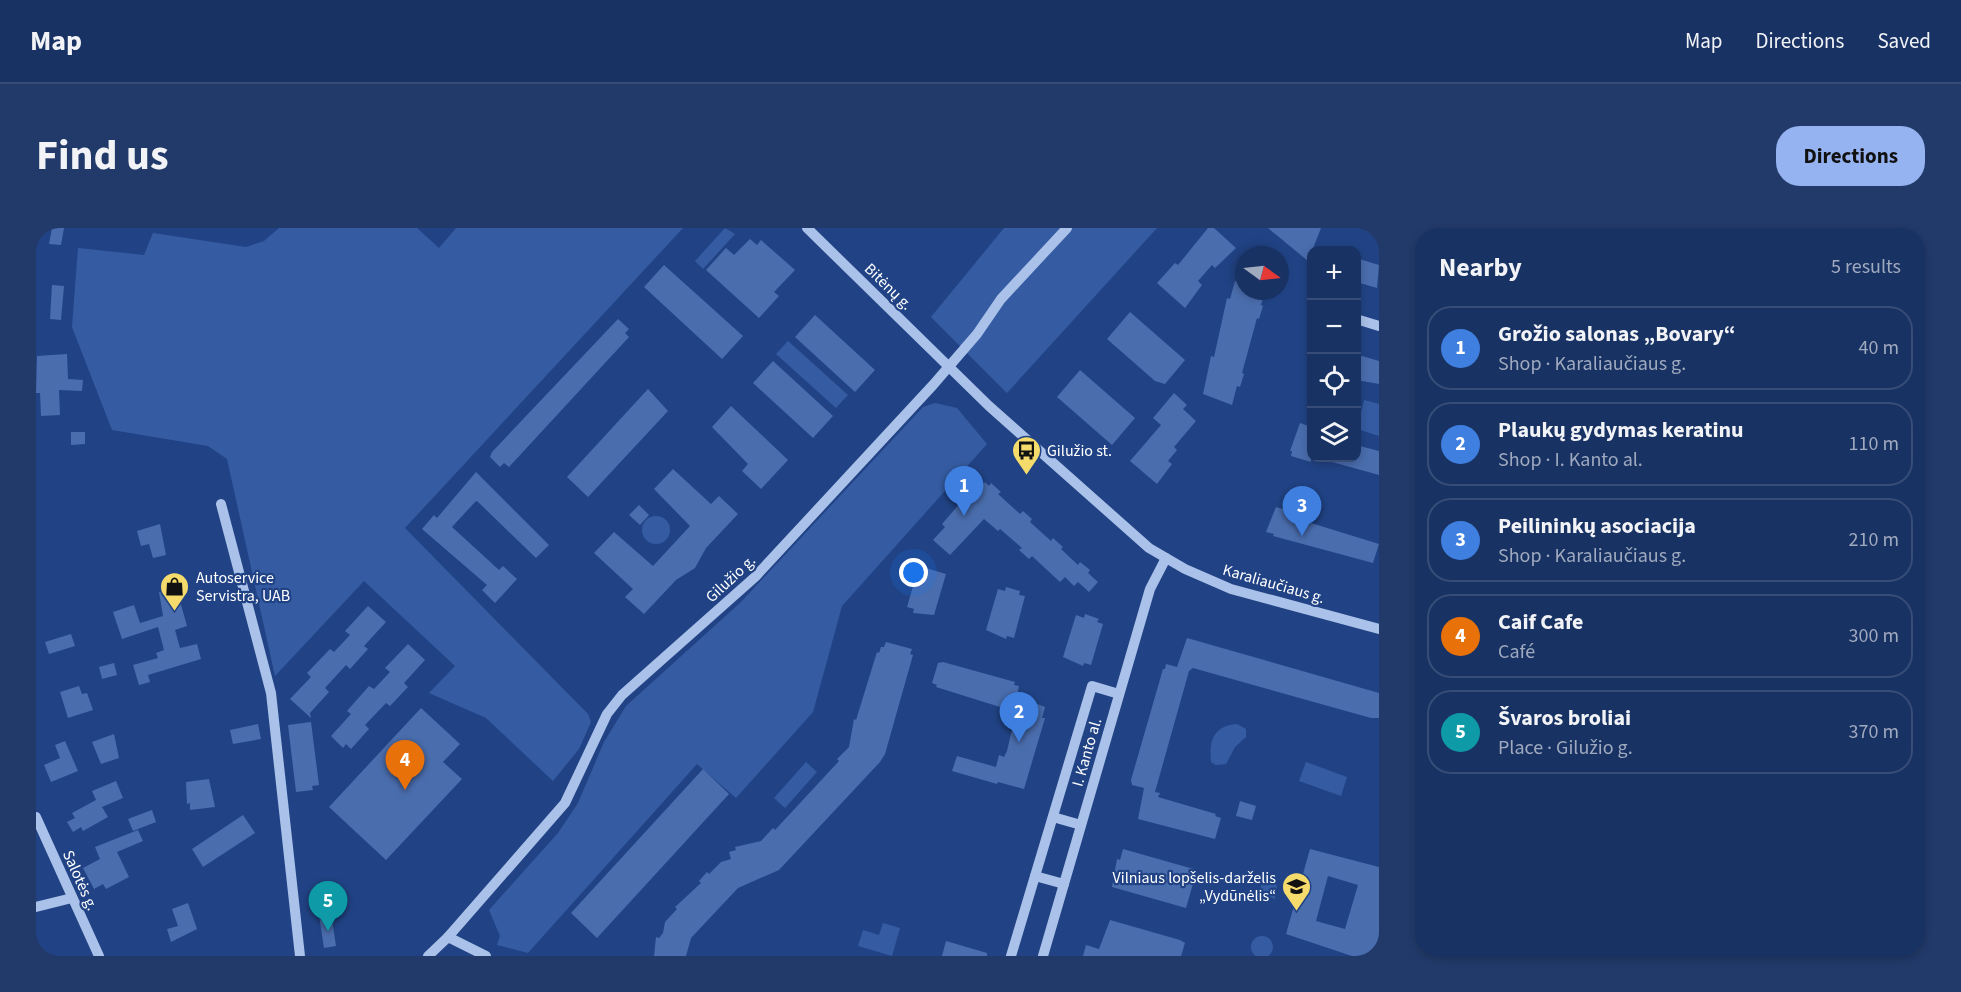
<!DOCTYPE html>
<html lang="en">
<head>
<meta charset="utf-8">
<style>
  body { margin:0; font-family:"Source Sans 3",sans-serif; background:#223a6a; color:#f1f3f6 }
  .controls { position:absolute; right:18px; top:18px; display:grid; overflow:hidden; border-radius:12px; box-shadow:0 3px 9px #0003 }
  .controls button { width:54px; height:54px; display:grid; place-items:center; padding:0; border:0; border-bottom:2px solid #374d78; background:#193264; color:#f1f3f6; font:30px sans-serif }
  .compass { position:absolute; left:1199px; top:18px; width:54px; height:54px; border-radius:50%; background:#193264; box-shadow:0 3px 9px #0003; rotate:105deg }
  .you { position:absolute; left:878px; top:345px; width:21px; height:21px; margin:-15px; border:4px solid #fff; border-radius:50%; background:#1a73e8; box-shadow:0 0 0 9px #1a73e833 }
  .badge { display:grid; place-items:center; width:39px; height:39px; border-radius:50%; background:#95b2f1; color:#fff; font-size:20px; font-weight:700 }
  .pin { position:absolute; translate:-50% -50px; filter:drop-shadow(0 2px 3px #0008) }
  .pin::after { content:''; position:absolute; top:32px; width:21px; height:18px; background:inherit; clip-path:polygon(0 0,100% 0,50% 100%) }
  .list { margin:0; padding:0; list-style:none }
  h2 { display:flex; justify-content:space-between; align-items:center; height:78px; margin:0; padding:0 24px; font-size:26px }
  h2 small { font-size:20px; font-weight:400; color:#9faabf }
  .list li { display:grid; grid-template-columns:39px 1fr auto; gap:18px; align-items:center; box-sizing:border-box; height:84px; margin:0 12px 12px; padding:0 12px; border:2px solid #374d78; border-radius:24px }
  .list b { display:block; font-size:22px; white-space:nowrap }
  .list p { margin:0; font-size:20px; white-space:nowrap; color:#9faabf }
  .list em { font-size:20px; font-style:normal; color:#9faabf }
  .icon { flex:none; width:33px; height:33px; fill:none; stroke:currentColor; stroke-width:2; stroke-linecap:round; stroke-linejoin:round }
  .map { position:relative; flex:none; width:1343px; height:728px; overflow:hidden; border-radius:24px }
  header { display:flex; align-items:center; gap:36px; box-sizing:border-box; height:84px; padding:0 30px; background:#193264; border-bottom:2px solid #374d78 }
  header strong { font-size:28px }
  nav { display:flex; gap:33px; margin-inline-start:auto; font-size:21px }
  .intro { display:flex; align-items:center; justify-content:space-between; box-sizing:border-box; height:144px; padding:0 36px }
  h1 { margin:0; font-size:42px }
  .button { padding:15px 27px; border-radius:24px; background:#95b2f1; color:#111; font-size:21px; font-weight:700 }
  main { display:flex; gap:36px; padding:0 36px }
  aside { flex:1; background:#193264; border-radius:24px; box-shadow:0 3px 9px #0003 }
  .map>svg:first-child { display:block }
  .green { fill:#355ca2 }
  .building { fill:#4a6dad; fill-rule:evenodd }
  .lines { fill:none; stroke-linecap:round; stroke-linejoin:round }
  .minor { stroke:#aac1e9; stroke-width:10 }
  .labels { text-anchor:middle; stroke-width:4.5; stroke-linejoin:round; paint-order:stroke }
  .street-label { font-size:16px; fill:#fff; stroke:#214385 }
  .poi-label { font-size:16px; fill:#fff; stroke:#214385; text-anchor:start }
</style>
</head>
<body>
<header>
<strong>Map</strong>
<nav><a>Map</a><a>Directions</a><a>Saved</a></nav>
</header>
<div class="intro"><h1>Find us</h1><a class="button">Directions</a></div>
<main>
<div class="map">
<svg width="1343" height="728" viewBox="0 0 1343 728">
  <rect width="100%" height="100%" fill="#214385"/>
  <!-- green -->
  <g class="green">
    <path d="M 243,0 L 381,0 L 403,20 L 420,0 L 647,0 L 369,300 L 552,486 L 555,494 L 543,521 L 517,553 L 450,490 L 393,465 L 419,438 L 328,353 L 239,448 L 191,231 L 172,218 L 76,202 L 36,99 L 42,20 L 108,27 L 117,5 L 210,19 L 228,13 Z"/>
    <path d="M 689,0 L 699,6 L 667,41 L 659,33 Z"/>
    <path d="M 968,0 L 1121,0 L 971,165 L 895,89 Z"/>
    <path d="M 752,113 L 812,167 L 800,180 L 740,126 Z"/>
    <path d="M 1328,172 L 1343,176 L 1343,208 L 1321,201 Z"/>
    <path d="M 899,175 L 921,180 L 951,216 L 806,378 L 777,484 L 700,570 L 661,536 L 492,725 L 461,717 L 464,708 L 453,682 L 522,605 L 542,575 L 568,514 L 590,478 L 705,374 L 887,179 Z"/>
    <circle cx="620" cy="302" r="14"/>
    <path d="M 1201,496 L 1210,501 L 1210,509 L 1199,519 L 1190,536 L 1180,537 L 1175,534 C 1173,513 1177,498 1201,496 Z"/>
    <path d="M 770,534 L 781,544 L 749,580 L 738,570 Z"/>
    <path d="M 1270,534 L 1311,549 L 1305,568 L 1263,553 Z"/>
    <path d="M 1235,651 L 1241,658 L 1239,671 L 1227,666 L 1224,661 L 1226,655 Z"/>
    <path d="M 847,695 L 864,700 L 856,728 L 822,718 L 827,702 L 843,707 Z"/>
    <circle cx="1226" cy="719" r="11"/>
  </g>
  <!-- building -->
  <g class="building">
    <path d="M 16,0 L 28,0 L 25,17 L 13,16 Z"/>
    <path d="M 1172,0 L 1178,0 L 1200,20 L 1179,40 L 1176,37 L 1162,53 L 1166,57 L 1149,80 L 1121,55 L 1139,35 L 1142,37 Z"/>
    <path d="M 1232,0 L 1285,0 L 1272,33 Z"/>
    <path d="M 714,11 L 721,17 L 725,12 L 759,42 L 738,64 L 743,68 L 723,90 L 670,42 L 690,20 L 698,27 Z"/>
    <path d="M 1320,30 L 1343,37 L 1341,60 L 1320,54 Z"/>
    <path d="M 628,37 L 707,108 L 686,131 L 608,59 Z"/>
    <path d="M 1199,53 L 1208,55 L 1208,63 L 1229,63 L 1225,77 L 1227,78 L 1223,91 L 1221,90 L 1206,145 L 1208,146 L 1204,159 L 1201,158 L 1196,177 L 1167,166 L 1175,128 L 1178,129 L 1191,70 L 1194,71 Z"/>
    <path d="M 16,57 L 28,58 L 25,92 L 14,91 Z"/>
    <path d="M 1094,84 L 1149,132 L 1129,156 L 1119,153 L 1071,111 Z"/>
    <path d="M 779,87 L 839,142 L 819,164 L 759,109 Z"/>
    <path d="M 582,91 L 593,101 L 589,105 L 593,109 L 473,239 L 468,235 L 464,239 L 454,229 L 456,224 Z"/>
    <path d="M 31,126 L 32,151 L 47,152 L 46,163 L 23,162 L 24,187 L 5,188 L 4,165 L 0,165 L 1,128 Z"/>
    <path d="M 1326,128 L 1343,133 L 1343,156 L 1320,152 L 1320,129 Z"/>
    <path d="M 737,133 L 797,188 L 777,210 L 717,155 Z"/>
    <path d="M 1044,142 L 1099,190 L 1076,217 L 1021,169 Z"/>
    <path d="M 612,161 L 632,183 L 552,269 L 531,249 Z"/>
    <path d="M 1138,165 L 1151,177 L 1147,181 L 1160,193 L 1138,219 L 1141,222 L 1132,233 L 1136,236 L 1121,256 L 1094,233 L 1125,197 L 1117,190 Z"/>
    <path d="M 695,178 L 752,232 L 725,261 L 706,243 L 712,236 L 676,199 Z"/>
    <path d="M 1264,195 L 1275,199 L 1275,234 L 1255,228 L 1256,223 L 1254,223 Z"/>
    <path d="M 35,204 L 49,204 L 49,216 L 35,217 Z"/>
    <path d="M 1320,217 L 1343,223 L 1343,247 L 1289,232 L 1289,230 L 1320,230 Z"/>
    <path d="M 637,241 L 675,276 L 683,268 L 702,286 L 670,320 L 659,340 L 640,352 L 608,386 L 589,369 L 597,361 L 558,325 L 578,304 L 617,338 L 654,298 L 618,261 Z"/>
    <path d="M 440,244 L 513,317 L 500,330 L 441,273 L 439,274 L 416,299 L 463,342 L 467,338 L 481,351 L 459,375 L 446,362 L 451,357 L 386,301 L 398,287 L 401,290 Z"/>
    <path d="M 949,254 L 953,258 L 955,255 L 965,264 L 962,266 L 984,286 L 987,283 L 996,291 L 994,294 L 1015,313 L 1017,310 L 1027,319 L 1025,321 L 1042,337 L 1044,334 L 1054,342 L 1052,345 L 1062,354 L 1053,364 L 1042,354 L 1038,358 L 1029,349 L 1024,354 L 996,328 L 993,331 L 983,322 L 986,320 L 964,301 L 962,303 L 948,291 L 914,327 L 897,312 L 909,299 L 906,296 L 926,273 L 929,276 Z"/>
    <path d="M 603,277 L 613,287 L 604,297 L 593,287 Z"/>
    <path d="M 1240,279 L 1261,285 L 1259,290 L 1343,316 L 1337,335 L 1237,308 L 1238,306 L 1230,304 Z"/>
    <path d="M 124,296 L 130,327 L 117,330 L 113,316 L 105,318 L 101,303 Z"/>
    <path d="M 883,338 L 910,346 L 898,387 L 877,385 L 878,381 L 871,379 Z"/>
    <path d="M 140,359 L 151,398 L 139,402 L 144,420 L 161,416 L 165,431 L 112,447 L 114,454 L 103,457 L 97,437 L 122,430 L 120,425 L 128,422 L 122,399 L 86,411 L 77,384 L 98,377 L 104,395 L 127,388 L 123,364 Z"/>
    <path d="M 970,359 L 984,363 L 983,367 L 989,368 L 978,410 L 971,408 L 970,411 L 950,402 L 962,361 L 969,363 Z"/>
    <path d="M 332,378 L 350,394 L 328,418 L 332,421 L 314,441 L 310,437 L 289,460 L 293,464 L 274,485 L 275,490 L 254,471 L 275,449 L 271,445 L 294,421 L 298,424 L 314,407 L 309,403 Z"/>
    <path d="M 1049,386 L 1063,391 L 1061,394 L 1067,396 L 1055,437 L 1048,435 L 1047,438 L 1027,429 L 1040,387 L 1048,390 Z"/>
    <path d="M 35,406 L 39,418 L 13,426 L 9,414 Z"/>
    <path d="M 1151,410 L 1343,465 L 1343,490 L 1335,490 L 1157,440 L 1153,443 L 1119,564 L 1124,565 L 1122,569 L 1180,586 L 1179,588 L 1185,590 L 1179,611 L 1102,591 L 1108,560 L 1096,557 L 1095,552 L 1127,441 L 1129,441 L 1130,436 L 1141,439 Z"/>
    <path d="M 850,414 L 876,421 L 874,426 L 877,427 L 849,526 L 844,534 L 743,642 L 702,660 L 655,710 L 650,728 L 618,728 L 620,709 L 623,710 L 627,705 L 629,694 L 641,681 L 639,679 L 665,655 L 663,653 L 671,644 L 673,646 L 685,634 L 695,631 L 693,624 L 700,622 L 699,619 L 725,613 L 737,600 L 739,602 L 803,533 L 801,531 L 813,519 L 818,491 L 820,492 L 841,424 L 843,425 L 845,419 L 848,419 Z"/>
    <path d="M 372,416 L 389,432 L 368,455 L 372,459 L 354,478 L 350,475 L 329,497 L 333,501 L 315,521 L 310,516 L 307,520 L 295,508 L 315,486 L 311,483 L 333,458 L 338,461 L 354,444 L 349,440 Z"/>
    <path d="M 907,434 L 979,454 L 978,457 L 983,458 L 981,468 L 1009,479 L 1006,490 L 1009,490 L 988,561 L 962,554 L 961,556 L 916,543 L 921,528 L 960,539 L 963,527 L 968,529 L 971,523 L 980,484 L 900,459 L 901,457 L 896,455 L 902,435 Z"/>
    <path d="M 78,435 L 81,447 L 66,451 L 63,439 Z"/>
    <path d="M 43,458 L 46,466 L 51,465 L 57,482 L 32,490 L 24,464 Z"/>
    <path d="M 385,480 L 424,516 L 407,534 L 426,551 L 350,632 L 293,579 Z"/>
    <path d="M 275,494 L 283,557 L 276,558 L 277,562 L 260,564 L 252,497 Z"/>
    <path d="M 222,496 L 225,511 L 197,516 L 194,502 Z"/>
    <path d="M 78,506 L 83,530 L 65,536 L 56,514 Z"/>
    <path d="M 29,513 L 42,543 L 15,554 L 8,537 L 24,530 L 19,517 Z"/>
    <path d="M 667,541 L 693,566 L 561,710 L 535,685 Z"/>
    <path d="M 173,551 L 179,579 L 154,582 L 154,575 L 151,576 L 150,554 Z"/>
    <path d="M 80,553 L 87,570 L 66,579 L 72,589 L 47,603 L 45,599 L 37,604 L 31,594 L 39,590 L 36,585 L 60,572 L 56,563 Z"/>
    <path d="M 1204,573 L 1220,578 L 1216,592 L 1200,588 Z"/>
    <path d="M 116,582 L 120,594 L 97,603 L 92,591 Z"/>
    <path d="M 207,587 L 219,605 L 167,639 L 156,621 Z"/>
    <path d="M 102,602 L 107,613 L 81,624 L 93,649 L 70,661 L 67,656 L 58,661 L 47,640 L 64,631 L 59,619 Z"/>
    <path d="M 1087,621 L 1161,642 L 1150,680 L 1076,659 L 1081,631 L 1084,632 Z"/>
    <path d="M 1274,621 L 1343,639 L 1343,728 L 1316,728 L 1250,706 ZM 1292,648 L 1322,657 L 1309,701 L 1280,693 Z"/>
    <path d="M 152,675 L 161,701 L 135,714 L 131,701 L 142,698 L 136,681 Z"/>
    <path d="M 295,685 L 300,718 L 288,720 L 283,687 Z"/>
    <path d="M 1074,692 L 1144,712 L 1149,715 L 1145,728 L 1047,728 L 1050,717 L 1063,721 Z"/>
    <path d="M 910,713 L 951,725 L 951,728 L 906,728 Z"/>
  </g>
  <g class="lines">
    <!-- minor -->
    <g class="minor">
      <path d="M 771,0 L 953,178 L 1113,320 L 1149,341 L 1195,361 L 1343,401"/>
      <path d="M 1320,91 L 1343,98"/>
      <path d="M 185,276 L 235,465 L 264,728"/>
      <path d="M 0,589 L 63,728"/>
      <path d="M 1017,589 L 1045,597"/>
      <path d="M 999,648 L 1028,656"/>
      <path d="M 0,679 L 36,670"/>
      <path d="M 412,709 L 450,728"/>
      <path d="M 392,728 L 412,709 L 529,575 L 571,486 L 586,467 L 719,349 L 897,157 L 941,106 L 965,71 L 1031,0"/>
      <path d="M 975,728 L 1056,458 L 1083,466"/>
      <path d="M 1007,728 L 1114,361 L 1130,330"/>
    </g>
  </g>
  <!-- icons -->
  <defs>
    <symbol id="bus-pin" viewBox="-11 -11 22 30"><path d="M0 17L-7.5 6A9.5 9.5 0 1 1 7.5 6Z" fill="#f5db6c" stroke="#214385"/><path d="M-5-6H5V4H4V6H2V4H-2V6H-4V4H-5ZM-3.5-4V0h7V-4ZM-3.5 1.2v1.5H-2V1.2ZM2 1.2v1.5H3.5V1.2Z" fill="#111"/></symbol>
    <symbol id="shop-pin" viewBox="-11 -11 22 30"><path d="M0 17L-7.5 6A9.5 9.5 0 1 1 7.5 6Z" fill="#f5db6c" stroke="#214385"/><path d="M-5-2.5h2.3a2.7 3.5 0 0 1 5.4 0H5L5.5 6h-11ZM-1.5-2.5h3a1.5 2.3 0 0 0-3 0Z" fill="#111"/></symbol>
    <symbol id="school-pin" viewBox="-11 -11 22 30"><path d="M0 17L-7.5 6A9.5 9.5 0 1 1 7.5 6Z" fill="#f5db6c" stroke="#214385"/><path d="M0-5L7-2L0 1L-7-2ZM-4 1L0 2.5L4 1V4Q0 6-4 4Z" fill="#111"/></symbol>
  </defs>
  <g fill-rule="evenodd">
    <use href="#bus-pin" x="974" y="206" width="33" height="45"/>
    <use href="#shop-pin" x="122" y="342" width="33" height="45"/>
    <use href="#school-pin" x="1244" y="642" width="33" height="45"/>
  </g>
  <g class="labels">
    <!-- street labels -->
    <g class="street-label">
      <text transform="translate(853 58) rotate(44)" y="6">Bitėnų g.</text>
      <text transform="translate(694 350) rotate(-43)" y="6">Gilužio g.</text>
      <text transform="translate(1238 355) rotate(16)" y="6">Karaliaučiaus g.</text>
      <text transform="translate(1050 524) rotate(-74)" y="6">I. Kanto al.</text>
      <text transform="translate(45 652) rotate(66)" y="6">Salotės g.</text>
    </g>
    <!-- poi labels -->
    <g class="poi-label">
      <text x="1011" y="228">Gilužio st.</text>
      <text x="160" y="355">Autoservice<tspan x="160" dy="18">Servistra, UAB</tspan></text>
      <text x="1240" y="655" text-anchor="end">Vilniaus lopšelis-darželis<tspan x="1240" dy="18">„Vydūnėlis“</tspan></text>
    </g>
  </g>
</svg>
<div class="controls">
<button>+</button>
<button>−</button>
<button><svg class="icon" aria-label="locate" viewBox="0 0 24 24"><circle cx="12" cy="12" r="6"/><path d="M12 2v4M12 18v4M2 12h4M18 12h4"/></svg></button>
<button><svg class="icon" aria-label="layers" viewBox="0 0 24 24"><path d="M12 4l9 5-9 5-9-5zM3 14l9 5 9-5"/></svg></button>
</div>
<svg class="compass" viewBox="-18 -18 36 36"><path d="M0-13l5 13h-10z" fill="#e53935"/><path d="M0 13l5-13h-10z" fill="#9faabf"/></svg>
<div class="you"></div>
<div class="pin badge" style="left:928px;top:288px;background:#3f7fe0">1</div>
<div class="pin badge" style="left:983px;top:514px;background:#3f7fe0">2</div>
<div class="pin badge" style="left:1266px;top:308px;background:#3f7fe0">3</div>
<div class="pin badge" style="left:369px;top:562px;background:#e8710a">4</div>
<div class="pin badge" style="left:292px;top:703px;background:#0f9aa8">5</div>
</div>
<aside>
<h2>Nearby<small>5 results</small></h2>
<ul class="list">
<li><span class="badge" style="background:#3f7fe0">1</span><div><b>Grožio salonas „Bovary“</b><p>Shop · Karaliaučiaus g.</p></div><em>40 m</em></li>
<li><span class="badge" style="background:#3f7fe0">2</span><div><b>Plaukų gydymas keratinu</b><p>Shop · I. Kanto al.</p></div><em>110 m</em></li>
<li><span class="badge" style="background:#3f7fe0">3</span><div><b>Peilininkų asociacija</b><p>Shop · Karaliaučiaus g.</p></div><em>210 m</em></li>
<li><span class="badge" style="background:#e8710a">4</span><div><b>Caif Cafe</b><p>Café</p></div><em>300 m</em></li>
<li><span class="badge" style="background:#0f9aa8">5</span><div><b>Švaros broliai</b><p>Place · Gilužio g.</p></div><em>370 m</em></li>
</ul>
</aside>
</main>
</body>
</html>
